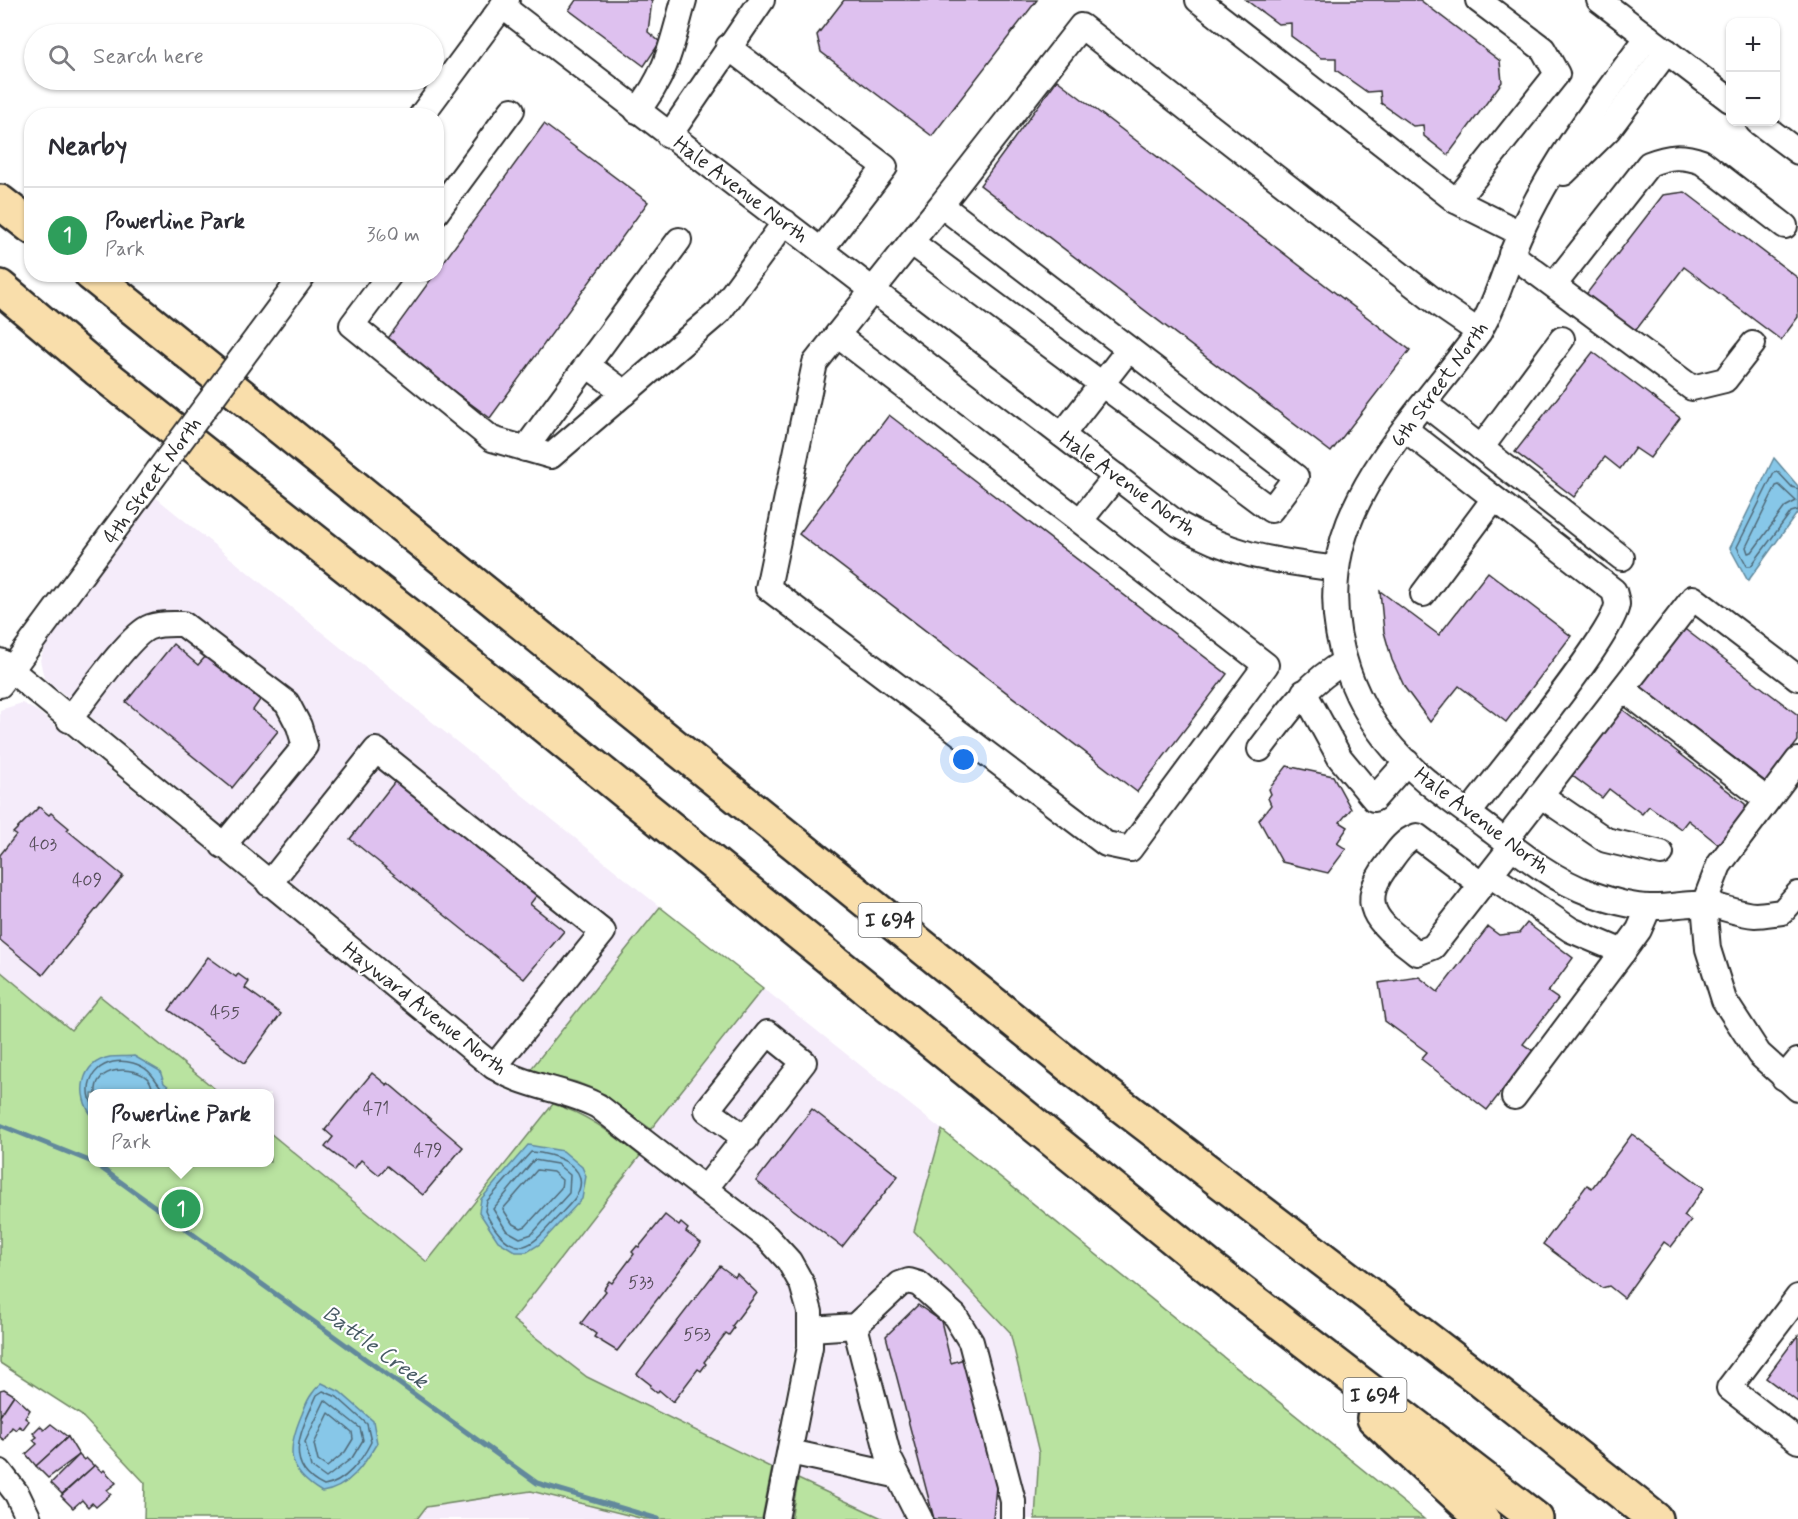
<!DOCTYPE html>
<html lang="en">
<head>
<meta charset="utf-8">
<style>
  body { margin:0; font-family:Mynerve,sans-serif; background:#f2f2f3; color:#2b2b33 }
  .controls { position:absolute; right:18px; top:18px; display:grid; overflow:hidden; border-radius:12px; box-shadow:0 2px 4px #0004 }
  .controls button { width:54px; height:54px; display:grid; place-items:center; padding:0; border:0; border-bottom:2px solid #e1e1e2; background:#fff; color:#2b2b33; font:30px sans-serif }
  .you { position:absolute; left:964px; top:760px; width:21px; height:21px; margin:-15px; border:4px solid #fff; border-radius:50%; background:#1a73e8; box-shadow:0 0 0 9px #1a73e833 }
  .badge { display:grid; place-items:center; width:39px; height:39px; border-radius:50%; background:#0f766e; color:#fff; font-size:20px; font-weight:700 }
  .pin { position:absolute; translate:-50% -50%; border:3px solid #fff; box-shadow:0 2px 6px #0006 }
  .popup { position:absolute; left:88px; top:1089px; width:186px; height:78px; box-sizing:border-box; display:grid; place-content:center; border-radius:12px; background:#fff; filter:drop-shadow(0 2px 4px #0005); font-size:20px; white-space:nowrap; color:#7c7c81 }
  .popup b { font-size:22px; color:#2b2b33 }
  .popup::after { content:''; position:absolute; left:50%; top:100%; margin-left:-12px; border:12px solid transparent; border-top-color:#fff }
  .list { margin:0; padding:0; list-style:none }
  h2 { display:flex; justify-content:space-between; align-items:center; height:78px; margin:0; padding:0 24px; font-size:26px }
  h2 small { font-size:20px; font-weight:400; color:#7c7c81 }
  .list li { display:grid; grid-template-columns:39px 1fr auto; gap:18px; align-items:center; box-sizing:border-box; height:96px; padding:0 24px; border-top:2px solid #e1e1e2 }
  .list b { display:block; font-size:22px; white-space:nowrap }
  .list p { margin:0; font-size:20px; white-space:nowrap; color:#7c7c81 }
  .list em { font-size:20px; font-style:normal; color:#7c7c81 }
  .icon { flex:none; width:33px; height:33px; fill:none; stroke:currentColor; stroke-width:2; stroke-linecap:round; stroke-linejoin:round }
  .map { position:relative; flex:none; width:1798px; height:1519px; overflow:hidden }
  .search { position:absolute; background:#fff; box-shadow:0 2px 4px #0004; left:24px; top:24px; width:420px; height:66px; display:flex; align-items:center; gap:15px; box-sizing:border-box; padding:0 21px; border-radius:33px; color:#7c7c81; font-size:22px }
  .panel { position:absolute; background:#fff; box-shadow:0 2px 4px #0004; left:24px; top:108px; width:420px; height:174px; border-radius:24px }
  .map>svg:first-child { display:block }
  .built { fill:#f5ecfa }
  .green { fill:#b9e3a0; stroke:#728766; stroke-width:1.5 }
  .water { fill:#87c7e8; stroke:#62899c; stroke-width:1.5 }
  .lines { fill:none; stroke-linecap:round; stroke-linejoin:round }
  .shore { stroke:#506977; stroke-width:1.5 }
  .stream { stroke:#62899c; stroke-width:5 }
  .building { fill:#dec1ef; stroke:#2b2b2b; stroke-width:1.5 }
  .minor-casing { stroke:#2b2b2b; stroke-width:28 }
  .highway-casing { stroke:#2b2b2b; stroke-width:38 }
  .minor { stroke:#fff; stroke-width:24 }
  .highway { stroke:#f9deab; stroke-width:33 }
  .minor-bridge-casing { stroke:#2b2b2b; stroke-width:28; stroke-linecap:butt }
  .minor-bridge { stroke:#fff; stroke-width:24 }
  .labels { text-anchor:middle; stroke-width:4.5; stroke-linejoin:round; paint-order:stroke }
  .number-label { font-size:18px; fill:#58505c }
  .shield { fill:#fff; stroke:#6b6b6b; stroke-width:1.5 }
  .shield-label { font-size:20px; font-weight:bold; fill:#2b2b2b }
  .street-label { font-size:21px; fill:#2b2b2b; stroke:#fff }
  .water-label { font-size:22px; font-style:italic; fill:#475a64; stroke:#fff }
</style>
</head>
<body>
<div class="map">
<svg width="1798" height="1519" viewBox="0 0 1798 1519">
  <rect width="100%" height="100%" fill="#fff"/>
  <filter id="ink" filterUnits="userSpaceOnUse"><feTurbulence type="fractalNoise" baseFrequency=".0167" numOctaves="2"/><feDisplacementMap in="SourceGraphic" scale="12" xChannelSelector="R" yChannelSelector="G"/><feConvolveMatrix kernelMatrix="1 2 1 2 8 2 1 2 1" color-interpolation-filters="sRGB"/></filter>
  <g filter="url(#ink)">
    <!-- built -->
    <g class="built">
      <path d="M 154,496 L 660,907 L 530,1070 L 514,1063 L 492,1047 L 44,678 L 40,660 L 45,647 Z"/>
      <path d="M 22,703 L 37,711 L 481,1074 L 508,1091 L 553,1104 L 427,1262 L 270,1133 L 270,1094 L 220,1093 L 100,996 L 71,1030 L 0,971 L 0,710 Z"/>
      <path d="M 763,988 L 942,1130 L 914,1231 L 1010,1331 L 1039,1453 L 1035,1519 L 884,1519 L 798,1479 L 825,1338 L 824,1311 L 817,1281 L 803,1256 L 784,1233 L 651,1129 Z"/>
      <path d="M 640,1156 L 765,1253 L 789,1287 L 796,1310 L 797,1334 L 772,1468 L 587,1377 L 513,1320 Z"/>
      <path d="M 531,1491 L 644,1519 L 417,1519 L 426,1507 Z"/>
    </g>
    <!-- green -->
    <g class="green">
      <path d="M 660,907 L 763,988 L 651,1129 L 596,1090 L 576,1082 L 530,1070 Z"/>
      <path d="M 0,971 L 71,1030 L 100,996 L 220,1093 L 92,1094 L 92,1162 L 270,1162 L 270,1133 L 427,1262 L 553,1104 C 588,1114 612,1134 640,1156 L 513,1320 L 587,1377 L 772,1468 L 762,1519 L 644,1519 L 531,1491 L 426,1507 L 417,1519 L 144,1519 L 145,1483 L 81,1415 L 0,1363 Z"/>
      <path d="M 942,1130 L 1424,1519 L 1035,1519 L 1039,1453 L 1010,1332 L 914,1231 Z"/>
      <path d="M 798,1479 L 884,1519 L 791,1519 Z"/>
    </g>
    <!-- water -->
    <g class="water">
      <path d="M 1774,458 L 1798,486 L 1798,512 L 1748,581 L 1730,548 Z"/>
      <path d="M 134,1056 L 160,1071 L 164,1083 L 177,1093 L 92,1094 L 92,1116 C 76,1095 80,1063 110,1057 C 118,1056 126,1057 134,1056 Z"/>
      <path d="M 528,1145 L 563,1151 L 582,1167 L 586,1176 L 582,1199 L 540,1244 L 527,1252 L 516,1252 L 498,1241 L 479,1212 L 481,1199 Z"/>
      <path d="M 322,1383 L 340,1392 L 373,1421 L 377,1443 C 364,1465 349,1488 322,1492 C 285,1470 287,1449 302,1414 C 307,1401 311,1392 322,1383 Z"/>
    </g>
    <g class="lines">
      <!-- shore -->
      <g class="shore">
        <path d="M 1779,485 L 1796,501 L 1785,507 L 1752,552 L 1748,553 L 1746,547 L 1776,486 Z"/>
        <path d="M 1798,489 L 1792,487 L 1778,472 L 1774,473 L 1737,547 L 1747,566 L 1751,566 L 1791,512 L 1798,510"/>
        <path d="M 96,1094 C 93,1066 134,1064 149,1080 C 152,1084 152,1090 155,1094"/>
        <path d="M 92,1104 C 80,1076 105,1055 133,1063 C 154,1069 154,1082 167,1094"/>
        <path d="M 531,1152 C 554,1153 595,1167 575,1198 C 569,1206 560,1214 553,1222 C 545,1230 536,1243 524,1246 C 506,1249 491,1225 485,1211 L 487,1201 Z"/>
        <path d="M 534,1160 L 557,1164 L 570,1175 L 569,1193 L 532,1234 L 520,1238 L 506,1230 L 493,1209 Z"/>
        <path d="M 537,1170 L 553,1172 L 562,1180 L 561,1188 L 526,1226 L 521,1228 L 512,1223 L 503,1209 Z"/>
        <path d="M 323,1391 L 337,1397 L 367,1424 L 371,1442 C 362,1460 345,1483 324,1486 C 280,1465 303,1427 317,1395 Z"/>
        <path d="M 325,1400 L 360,1428 L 363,1440 L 352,1458 L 326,1478 L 311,1467 L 305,1442 Z"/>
        <path d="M 329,1413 L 352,1432 L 353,1439 L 345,1452 L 327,1467 L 318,1461 L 314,1444 Z"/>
      </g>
      <!-- stream -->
      <g class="stream">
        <path d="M 0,1125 L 92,1162"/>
        <path d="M 93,1162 L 537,1483 L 658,1519"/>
      </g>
    </g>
    <!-- building -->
    <g class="building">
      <path d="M 576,0 L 652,0 L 648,32 L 660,42 L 644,66 L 569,10 Z"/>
      <path d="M 844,0 L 1037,0 L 932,136 L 821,52 L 817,35 Z"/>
      <path d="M 1246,0 L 1420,0 L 1500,61 L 1502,82 L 1448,155 L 1424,136 L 1423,125 L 1413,126 L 1381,103 L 1380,91 L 1367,92 L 1336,70 L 1336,58 L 1321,58 L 1291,36 L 1291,23 L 1278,24 Z"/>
      <path d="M 1057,80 L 1410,350 L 1331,452 L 980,185 Z"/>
      <path d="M 544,124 L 648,202 L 490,418 L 386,341 Z"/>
      <path d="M 1685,192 L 1798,278 L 1798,317 L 1781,340 L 1684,267 L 1633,334 L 1584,297 L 1663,195 Z"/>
      <path d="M 1593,352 L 1680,418 L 1650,458 L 1635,448 L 1620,469 L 1605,457 L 1574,497 L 1515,452 Z"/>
      <path d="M 889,415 L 1227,674 L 1137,792 L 799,534 Z"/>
      <path d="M 1488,572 L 1571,636 L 1506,722 L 1459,686 L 1430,722 L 1405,688 L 1392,660 L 1384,632 L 1380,591 L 1439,635 Z"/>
      <path d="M 1682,627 L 1798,715 L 1798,741 L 1766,782 L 1638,685 Z"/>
      <path d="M 173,644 L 198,665 L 206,656 L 260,700 L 253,710 L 278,731 L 232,788 L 126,702 Z"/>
      <path d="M 1622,709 L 1745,804 L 1746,810 L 1719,845 L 1688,820 L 1681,829 L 1649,806 L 1642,814 L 1609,789 L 1602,798 L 1570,774 Z"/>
      <path d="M 1287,766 L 1333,776 L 1351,809 L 1340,822 L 1348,827 L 1337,843 L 1346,849 L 1328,873 L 1282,862 L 1259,820 L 1271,805 L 1268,798 L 1271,794 L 1269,789 Z"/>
      <path d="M 396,780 L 537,895 L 530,904 L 564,931 L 524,979 L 350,839 Z"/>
      <path d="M 39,807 L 49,815 L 51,813 L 69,828 L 67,830 L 123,876 L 43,975 L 0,940 L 0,855 L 16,835 L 13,833 Z"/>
      <path d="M 1527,923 L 1573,958 L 1548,992 L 1558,999 L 1523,1044 L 1533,1051 L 1487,1110 L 1421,1059 L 1427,1052 L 1385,1021 L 1379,983 L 1419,977 L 1438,992 L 1488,927 L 1499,935 L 1519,933 Z"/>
      <path d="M 208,957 L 236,977 L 238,974 L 249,982 L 245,988 L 281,1014 L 245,1063 L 169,1010 Z"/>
      <path d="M 372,1073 L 387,1085 L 388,1083 L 463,1147 L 423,1195 L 387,1166 L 379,1175 L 361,1160 L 354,1169 L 325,1147 L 333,1137 L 325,1130 Z"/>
      <path d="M 812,1109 L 898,1176 L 842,1247 L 756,1181 Z"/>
      <path d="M 1632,1134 L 1704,1188 L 1684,1216 L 1691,1221 L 1671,1247 L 1664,1242 L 1624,1298 L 1609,1286 L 1602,1288 L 1543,1244 L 1587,1185 L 1592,1188 Z"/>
      <path d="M 665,1215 L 679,1226 L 681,1223 L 688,1229 L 686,1232 L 701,1243 L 617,1351 L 594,1337 L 596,1334 L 581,1323 L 606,1291 L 604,1289 L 609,1281 L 612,1283 L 634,1254 L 632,1252 L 637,1246 L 639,1247 Z"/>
      <path d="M 720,1266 L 735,1277 L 737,1274 L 757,1293 L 732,1326 L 734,1328 L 729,1335 L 726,1333 L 704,1362 L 706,1364 L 701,1371 L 698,1369 L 673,1402 L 659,1390 L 657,1393 L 650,1387 L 651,1385 L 637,1374 Z"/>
      <path d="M 918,1305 L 941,1321 L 951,1363 L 964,1359 L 996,1486 L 993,1519 L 934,1519 L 886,1336 Z"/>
      <path d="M 1798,1335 L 1798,1402 L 1766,1378 Z"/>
      <path d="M 4,1389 L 14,1395 L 0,1416 L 0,1390 Z"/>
      <path d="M 14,1395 L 30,1410 L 25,1418 L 29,1421 L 23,1429 L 19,1426 L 16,1430 L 12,1427 L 4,1440 L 0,1437 L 0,1416 Z"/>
      <path d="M 51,1424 L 68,1437 L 36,1466 L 26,1454 L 37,1444 L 33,1440 L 37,1437 L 33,1433 L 40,1426 L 44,1430 Z"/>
      <path d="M 68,1437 L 79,1455 L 48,1478 L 36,1466 Z"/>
      <path d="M 79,1455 L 84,1460 L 86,1458 L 94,1466 L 62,1494 L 51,1483 Z"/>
      <path d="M 95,1465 L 102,1472 L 104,1470 L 116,1483 L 107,1490 L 111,1494 L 96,1507 L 92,1503 L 88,1507 L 82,1500 L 73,1508 L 61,1496 Z"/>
    </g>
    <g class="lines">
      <defs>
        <g id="minor">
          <path d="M 1198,0 L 1456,201 L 1520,233"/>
          <path d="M 1599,0 L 1730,100"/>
          <path d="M 502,6 L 1178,524 C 1236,557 1272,560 1337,569"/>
          <path d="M 1648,37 C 1602,98 1551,164 1520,234 C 1505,267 1498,300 1479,332 C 1429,402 1347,482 1337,569 C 1328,638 1354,709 1402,758 C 1427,785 1459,806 1488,828 C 1520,853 1553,880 1592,894 C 1609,900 1633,907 1650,907 C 1669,908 1687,902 1705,904 C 1722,906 1738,914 1755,915 C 1764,915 1773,913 1782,912 L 1798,894"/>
          <path d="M 728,47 L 885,167 L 821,250"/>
          <path d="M 637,111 C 667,75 672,43 684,0"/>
          <path d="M 421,116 L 507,0"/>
          <path d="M 1758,122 L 1798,152"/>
          <path d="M 669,136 L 762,0"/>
          <path d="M 1564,173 L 1608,130 L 1667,51"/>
          <path d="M 1456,201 L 1557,74 L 1543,49 L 1478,0"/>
          <path d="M 941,205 L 911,242 L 1271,510 L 1296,477 L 941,205 L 1081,26 L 1441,306 L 1479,332"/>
          <path d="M 436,213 L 512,110"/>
          <path d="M 1511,254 L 1692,388 L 1725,380 L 1753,344"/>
          <path d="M 390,274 L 352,325 L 492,439 L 551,456 L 719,312 L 785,222"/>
          <path d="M 1554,285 L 1649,164 C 1669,156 1682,155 1702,162 L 1785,226"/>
          <path d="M 837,335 L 911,242"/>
          <path d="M 258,336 L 304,274"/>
          <path d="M 587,365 L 625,393"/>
          <path d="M 1425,404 L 1622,558"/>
          <path d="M 1406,430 L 1614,591 C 1615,595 1617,601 1617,604 C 1615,634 1494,779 1469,813"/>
          <path d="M 1062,435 L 1129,349"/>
          <path d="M 1481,448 L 1562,339"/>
          <path d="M 525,449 L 679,240"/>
          <path d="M 1080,521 L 837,335 L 815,363 L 768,588 L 1106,844 L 1130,849 L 1266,665 L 1080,521 L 1116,476"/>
          <path d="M 1423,594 L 1494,499"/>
          <path d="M 0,661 L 489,1063 C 522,1088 562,1087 598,1106 L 767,1237 L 789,1261 L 802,1284 L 810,1312 L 810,1347 L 776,1519"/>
          <path d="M 0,685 L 158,471"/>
          <path d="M 1623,689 L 1767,800"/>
          <path d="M 1304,692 L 1340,758 L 1374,799 L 1407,762"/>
          <path d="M 69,720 C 84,701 131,633 150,627 C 160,623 172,624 183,624 L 287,703 L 299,726 L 305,746 L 223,846"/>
          <path d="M 1260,749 C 1287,714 1306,684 1344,662"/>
          <path d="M 1798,760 L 1719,865 L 1704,904 L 1708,949 L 1724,1000 L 1759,1054 L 1798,1089"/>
          <path d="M 1540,795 L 1606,840 L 1661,853"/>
          <path d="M 1505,841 L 1693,598 L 1798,678"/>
          <path d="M 1490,875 L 1571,930 L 1623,952"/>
          <path d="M 269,884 L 376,750 L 603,932 L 494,1067"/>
          <path d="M 1482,885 L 1417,836 C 1403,841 1397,852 1388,864 C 1353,908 1382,925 1417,953 L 1433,947 L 1512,846"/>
          <path d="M 1784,1078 L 1798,1061"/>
          <path d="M 1514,1097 L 1623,952 L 1639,930 L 1649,907"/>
          <path d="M 705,1189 L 804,1062 L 768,1033 L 707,1110 L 746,1139"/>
          <path d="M 1798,1297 L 1729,1388 L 1798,1441"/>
          <path d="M 855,1326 L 889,1458 L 920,1519"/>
          <path d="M 811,1329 L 855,1326 L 900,1284 L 909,1281 L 919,1284 L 955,1316 L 971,1342 L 1013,1501 L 1013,1519"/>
          <path d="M 790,1452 L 895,1475"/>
          <path d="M 0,1472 L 17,1494 L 29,1519"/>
        </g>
        <g id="highway">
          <path d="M 0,202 L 32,227"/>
          <path d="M 91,274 L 1075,1070 L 1478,1378 L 1655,1519"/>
          <path d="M 0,287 L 97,369 L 407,614 L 1214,1271 L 1536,1519"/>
          <path d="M 1374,1418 L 1483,1519"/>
        </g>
      </defs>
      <!-- minor casing -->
      <use href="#minor" class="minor-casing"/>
      <!-- highway casing -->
      <use href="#highway" class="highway-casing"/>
      <!-- minor -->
      <use href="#minor" class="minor"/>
      <!-- highway -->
      <use href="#highway" class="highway"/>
      <defs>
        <path id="minor-bridge" d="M 158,471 L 258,336"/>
      </defs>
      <!-- minor-bridge casing -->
      <use href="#minor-bridge" class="minor-bridge-casing"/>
      <!-- minor-bridge -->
      <use href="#minor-bridge" class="minor-bridge"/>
    </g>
  </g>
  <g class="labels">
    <!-- number labels -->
    <g class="number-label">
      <text x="43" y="850">403</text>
      <text x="87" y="886">409</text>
      <text x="225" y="1018">455</text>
      <text x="376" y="1114">471</text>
      <text x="428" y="1156">479</text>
      <text x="641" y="1288">533</text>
      <text x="697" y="1340">553</text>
    </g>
    <!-- shield labels -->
    <g class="shield">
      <rect x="858.5" y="903" width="63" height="34" rx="4.5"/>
      <rect x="1343.5" y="1378" width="63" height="34" rx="4.5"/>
    </g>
    <g class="shield-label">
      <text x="890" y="927">I 694</text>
      <text x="1375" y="1402">I 694</text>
    </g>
    <!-- street labels -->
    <g class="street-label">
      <text transform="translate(741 189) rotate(37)" y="7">Hale Avenue North</text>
      <text transform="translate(1439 384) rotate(-54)" y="7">6th Street North</text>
      <text transform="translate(152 480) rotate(-54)" y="7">4th Street North</text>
      <text transform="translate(1128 483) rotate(36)" y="7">Hale Avenue North</text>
      <text transform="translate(1482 820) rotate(37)" y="7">Hale Avenue North</text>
      <text transform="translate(425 1008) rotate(38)" y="7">Hayward Avenue North</text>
    </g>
    <!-- water labels -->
    <g class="water-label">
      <text transform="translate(376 1346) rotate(36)" y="8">Battle Creek</text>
    </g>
  </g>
</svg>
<div class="controls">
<button>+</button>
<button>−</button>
</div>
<div class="you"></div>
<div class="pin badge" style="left:181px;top:1209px;background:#2e9e5b">1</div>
<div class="popup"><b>Powerline Park</b>Park</div>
<div class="search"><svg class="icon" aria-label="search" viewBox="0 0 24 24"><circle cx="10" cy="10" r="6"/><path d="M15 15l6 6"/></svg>Search here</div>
<section class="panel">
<h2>Nearby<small></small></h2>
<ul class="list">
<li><span class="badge" style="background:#2e9e5b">1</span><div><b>Powerline Park</b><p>Park</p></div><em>360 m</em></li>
</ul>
</section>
</div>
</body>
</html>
